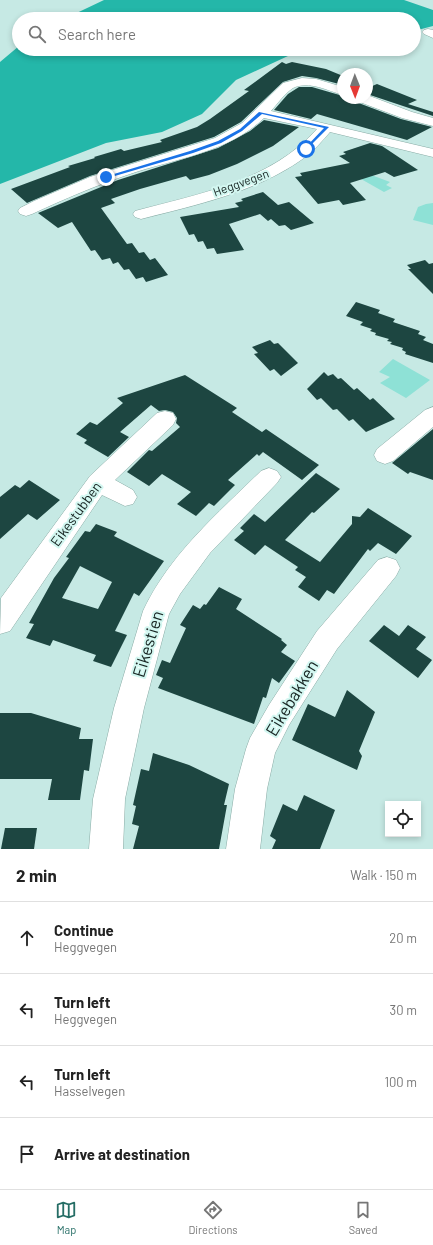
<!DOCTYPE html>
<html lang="en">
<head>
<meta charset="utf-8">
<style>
  body { margin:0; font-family:Barlow,sans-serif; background:#f6f6f6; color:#222 }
  .controls { position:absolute; right:12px; bottom:12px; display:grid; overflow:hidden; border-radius:0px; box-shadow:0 2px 6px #0003 }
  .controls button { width:36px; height:36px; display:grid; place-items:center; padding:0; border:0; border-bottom:1px solid #e0e0e0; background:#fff; color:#222; font:20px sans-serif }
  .compass { position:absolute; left:337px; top:68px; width:36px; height:36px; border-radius:50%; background:#fff; box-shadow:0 2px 6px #0003; rotate:179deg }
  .stop { position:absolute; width:12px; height:12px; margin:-9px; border:3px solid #1a73e8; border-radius:50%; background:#fff }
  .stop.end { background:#1a73e8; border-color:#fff; box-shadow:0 1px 4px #0008 }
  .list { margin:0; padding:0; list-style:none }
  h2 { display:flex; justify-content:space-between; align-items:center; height:52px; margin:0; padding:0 16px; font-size:17px }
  h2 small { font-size:13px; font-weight:400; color:#767676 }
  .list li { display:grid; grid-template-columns:26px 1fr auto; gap:12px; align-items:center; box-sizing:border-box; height:72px; padding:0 16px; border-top:1px solid #e0e0e0 }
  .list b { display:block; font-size:15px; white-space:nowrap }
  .list p { margin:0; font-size:13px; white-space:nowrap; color:#767676 }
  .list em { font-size:13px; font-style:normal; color:#767676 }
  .icon { flex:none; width:22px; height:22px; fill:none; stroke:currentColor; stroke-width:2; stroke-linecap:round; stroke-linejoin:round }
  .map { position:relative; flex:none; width:433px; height:849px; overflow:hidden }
  .search { position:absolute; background:#fff; box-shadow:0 2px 6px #0003; left:12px; right:12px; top:12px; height:44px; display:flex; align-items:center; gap:10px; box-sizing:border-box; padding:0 14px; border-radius:22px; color:#767676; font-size:15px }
  .sheet { height:340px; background:#fff }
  nav { display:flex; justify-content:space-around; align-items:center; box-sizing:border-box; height:56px; border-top:1px solid #e0e0e0; background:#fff; font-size:11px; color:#767676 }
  nav a { display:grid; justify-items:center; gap:2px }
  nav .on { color:#256d65 }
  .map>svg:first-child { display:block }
  .green { fill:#8ee1d6 }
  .forest { fill:#24b7a9 }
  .building { fill:#1d4641; fill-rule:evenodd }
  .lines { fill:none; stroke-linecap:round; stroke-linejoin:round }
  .minor-casing { stroke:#89aba5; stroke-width:1 }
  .minor { fill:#fff; fill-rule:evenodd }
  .route { fill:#1a73e8 }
  .labels { text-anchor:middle; stroke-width:4; stroke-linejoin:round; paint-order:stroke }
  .far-street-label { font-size:12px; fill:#172422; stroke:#d3f7f1 }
  .street-label { font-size:14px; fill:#172422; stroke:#d3f7f1 }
  .near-street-label { font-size:17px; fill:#172422; stroke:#d3f7f1 }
</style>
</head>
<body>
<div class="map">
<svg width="433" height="849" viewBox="0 0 433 849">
  <rect width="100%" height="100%" fill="#c6e9e4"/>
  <!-- green -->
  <g class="green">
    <path d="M 366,173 L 390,182 L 386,185 L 392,188 L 384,192 L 354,175 Z"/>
    <path d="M 433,203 L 433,225 L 413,220 L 418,207 L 426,204 Z"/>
    <path d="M 393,359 L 430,380 L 406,398 L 380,383 L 390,377 L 379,372 Z"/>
  </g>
  <!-- forest -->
  <g class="forest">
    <path d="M 104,0 L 404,0 L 433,10 L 433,26 L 414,31 L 414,19 L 64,19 Z"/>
    <path d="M 19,46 L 19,49 L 328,49 L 288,56 L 236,80 L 202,114 L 162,132 L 106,143 L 0,184 L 0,62 Z"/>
  </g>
  <!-- building -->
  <g class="building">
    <path d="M 282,62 L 286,64 L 292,62 L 326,69 L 343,76 L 343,85 L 316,78 L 302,76 L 283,82 L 241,122 L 214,137 L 90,176 L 27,203 L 11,189 L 70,167 L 68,166 L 95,158 L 94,157 L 121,149 L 124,151 L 162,142 L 160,140 L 197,127 L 210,119 L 249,91 L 244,90 Z"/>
    <path d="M 377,84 L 417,100 L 408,104 L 433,112 L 433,116 L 367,94 L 367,86 L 370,87 Z"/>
    <path d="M 299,87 L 312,87 L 343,96 L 343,98 L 354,98 L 356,102 L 401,119 L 432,127 L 407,140 L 317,114 L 311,119 L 274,110 L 288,94 Z"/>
    <path d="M 264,120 L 299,127 L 273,146 L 237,164 L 209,175 L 190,180 L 186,176 L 140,189 L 111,199 L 115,203 L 101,208 L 127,244 L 132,243 L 139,253 L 144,252 L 150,260 L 155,258 L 168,275 L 146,282 L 143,277 L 136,279 L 129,269 L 124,270 L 118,262 L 113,264 L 110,258 L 102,260 L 95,250 L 91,251 L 72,222 L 58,228 L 38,213 L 118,180 L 218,148 L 250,131 Z"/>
    <path d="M 370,143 L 382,146 L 418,170 L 394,177 L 385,172 L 350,183 L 366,200 L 343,205 L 339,200 L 318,204 L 295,177 L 302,176 L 300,173 L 350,163 L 339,156 L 346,154 L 343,152 Z"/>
    <path d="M 263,192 L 278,205 L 289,202 L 314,223 L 291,230 L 285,225 L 279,226 L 271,219 L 268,221 L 260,214 L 229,224 L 244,250 L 217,254 L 214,248 L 207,249 L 203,241 L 198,242 L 194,234 L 189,235 L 180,217 L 239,207 L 235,203 L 243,201 L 241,199 Z"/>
    <path d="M 425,260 L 429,264 L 433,263 L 433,294 L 408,269 L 411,269 L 407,265 Z"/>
    <path d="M 356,302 L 380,310 L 378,313 L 395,319 L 393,322 L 420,331 L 418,334 L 426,337 L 423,340 L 433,344 L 433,363 L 405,354 L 406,352 L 402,350 L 403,348 L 390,344 L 392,342 L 387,341 L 389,339 L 375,335 L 376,333 L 370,331 L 372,329 L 360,325 L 363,322 L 346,316 Z"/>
    <path d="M 270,340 L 274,344 L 278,343 L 298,363 L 281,376 L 274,369 L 270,371 L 254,354 L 258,353 L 252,347 Z"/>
    <path d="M 324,372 L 328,376 L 333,374 L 338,379 L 341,378 L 354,390 L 357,388 L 370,400 L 373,398 L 395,419 L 366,432 L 353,419 L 349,421 L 337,409 L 333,410 L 321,398 L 317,400 L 307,389 Z"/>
    <path d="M 185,375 L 237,408 L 232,412 L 262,432 L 266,429 L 319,465 L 302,480 L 263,452 L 259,456 L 257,454 L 228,480 L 235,485 L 214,506 L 209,503 L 196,516 L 177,504 L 191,492 L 162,474 L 149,486 L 127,472 L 149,450 L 152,451 L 180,427 L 176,423 L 177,418 L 173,412 L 165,410 L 159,411 L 151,405 L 120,432 L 129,437 L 108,457 L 84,443 L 87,440 L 76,434 L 90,422 L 97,425 L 123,403 L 117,398 Z"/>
    <path d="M 433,429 L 433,480 L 410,472 L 408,474 L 392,463 Z"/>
    <path d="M 316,473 L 340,489 L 314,513 L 312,512 L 285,540 L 320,562 L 352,524 L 352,516 L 360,517 L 368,508 L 412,536 L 396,554 L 378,543 L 370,551 L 368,549 L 334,594 L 327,590 L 319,601 L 298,587 L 306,577 L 295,570 L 298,567 L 265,545 L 255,555 L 234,540 L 244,531 L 240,528 L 254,514 L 265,522 Z"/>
    <path d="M 29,480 L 60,500 L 37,520 L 28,514 L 0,539 L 0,497 L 15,485 L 20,488 Z"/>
    <path d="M 96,524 L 117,532 L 114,536 L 164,561 L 139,596 L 134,593 L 115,631 L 127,635 L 111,667 L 93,661 L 96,655 L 53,640 L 50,646 L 26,638 L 34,624 L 29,623 L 54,578 L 69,558 L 66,557 L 85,531 L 90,532 ZM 80,566 L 112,582 L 98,609 L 62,598 Z"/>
    <path d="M 219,587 L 242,599 L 236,609 L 282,639 L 281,640 L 287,645 L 281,652 L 295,661 L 279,683 L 272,678 L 266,698 L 263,697 L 254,724 L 158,688 L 163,678 L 156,675 L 162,660 L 170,663 L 186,628 L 180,625 L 193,605 L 200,609 L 204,604 L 206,605 Z"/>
    <path d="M 384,625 L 399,636 L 408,625 L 426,637 L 416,649 L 432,660 L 418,678 L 369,641 Z"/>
    <path d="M 347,690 L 375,712 L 359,751 L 362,756 L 357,770 L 292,740 L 308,704 L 335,717 Z"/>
    <path d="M 0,713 L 31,713 L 81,728 L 79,739 L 93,739 L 89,771 L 84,770 L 80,800 L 48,800 L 52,779 L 0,779 Z"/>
    <path d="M 153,753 L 189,765 L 229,784 L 224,805 L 227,805 L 219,849 L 133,849 L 139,826 L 132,824 L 136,806 L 133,805 L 141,769 L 149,771 Z"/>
    <path d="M 304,795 L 335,810 L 320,849 L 272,849 L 276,840 L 270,836 L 283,804 L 297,811 Z"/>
    <path d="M 5,828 L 37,828 L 34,849 L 1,849 Z"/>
  </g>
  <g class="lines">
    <defs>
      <g id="minor">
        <path d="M 428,29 L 433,30 L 433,38 L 424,34 L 422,32 L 424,30 Z"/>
        <path d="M 302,78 L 316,79 L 343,87 L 343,95 C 329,91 308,80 293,88 C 285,93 277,104 271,111 L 433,149 L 433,157 L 330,132 C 322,141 314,151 304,158 C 257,192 196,205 141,219 L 135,217 L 133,214 L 135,211 C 199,194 271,181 317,129 L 264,118 C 227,153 177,158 130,174 C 97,185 64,199 32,214 L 26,216 L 20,214 L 18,211 L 20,208 L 34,201 L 90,177 L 215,138 L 242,123 L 283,83 Z"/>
        <path d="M 367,95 L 412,112 L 433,118 L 433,126 L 402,118 L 357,101 L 355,98 L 367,98 Z"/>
        <path d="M 433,407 L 433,427 L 393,461 L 385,464 L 377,461 L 374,455 L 377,449 L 425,410 Z"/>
        <path d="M 165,411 L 173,413 L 176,419 L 173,425 L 115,480 L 133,490 L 137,497 L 133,504 L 125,506 L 102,495 L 10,631 L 0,634 L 1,598 L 90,476 L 157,413 Z"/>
        <path d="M 269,468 L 277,471 L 281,477 L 277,483 L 210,553 L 180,594 L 169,614 L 144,708 L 125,799 L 123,849 L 89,849 L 93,799 L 114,708 L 143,611 C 169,555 218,513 261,471 Z"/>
        <path d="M 387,557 L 396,560 L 400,568 L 396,576 L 337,649 L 289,725 L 275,753 L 267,789 L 260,849 L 226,849 L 235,789 L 246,749 L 250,738 L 269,705 L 317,631 L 378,560 Z"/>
      </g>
    </defs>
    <!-- minor casing -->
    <use href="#minor" class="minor-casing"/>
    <!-- minor -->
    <use href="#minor" class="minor"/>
  </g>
  <!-- route -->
  <path class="route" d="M 259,112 L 329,127 L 306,150 L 305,148 L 324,128 L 262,114 L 242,131 L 221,143 L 193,153 L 108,178 L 104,177 L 190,151 L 218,141 L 240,129 Z"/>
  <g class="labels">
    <!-- far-street labels -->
    <g class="far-street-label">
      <text transform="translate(241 183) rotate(-20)" y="4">Heggvegen</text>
    </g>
    <!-- street labels -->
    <g class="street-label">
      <text transform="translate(76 514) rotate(-54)" y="5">Eikestubben</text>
    </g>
    <!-- near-street labels -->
    <g class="near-street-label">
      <text transform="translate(148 644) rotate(-73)" y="6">Eikestien</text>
      <text transform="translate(292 698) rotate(-59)" y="6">Eikebakken</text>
    </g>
  </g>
</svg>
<div class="controls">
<button><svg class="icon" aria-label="locate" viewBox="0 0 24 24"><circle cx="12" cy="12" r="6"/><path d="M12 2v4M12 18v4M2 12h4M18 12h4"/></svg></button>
</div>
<svg class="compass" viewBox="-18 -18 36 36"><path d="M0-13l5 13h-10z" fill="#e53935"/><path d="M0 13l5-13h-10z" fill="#767676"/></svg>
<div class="stop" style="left:306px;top:149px"></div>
<div class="stop end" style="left:106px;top:177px"></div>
<div class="search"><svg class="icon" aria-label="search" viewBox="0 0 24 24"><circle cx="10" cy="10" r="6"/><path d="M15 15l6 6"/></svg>Search here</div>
</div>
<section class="sheet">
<h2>2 min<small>Walk · 150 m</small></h2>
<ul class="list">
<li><svg class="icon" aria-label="ahead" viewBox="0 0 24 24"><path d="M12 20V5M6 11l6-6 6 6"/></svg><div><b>Continue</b><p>Heggvegen</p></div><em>20 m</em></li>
<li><svg class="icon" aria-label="left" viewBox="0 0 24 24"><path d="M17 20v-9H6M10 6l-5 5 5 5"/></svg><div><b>Turn left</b><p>Heggvegen</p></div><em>30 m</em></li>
<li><svg class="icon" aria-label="left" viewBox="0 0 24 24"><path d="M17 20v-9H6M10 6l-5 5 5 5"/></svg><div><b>Turn left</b><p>Hasselvegen</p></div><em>100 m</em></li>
<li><svg class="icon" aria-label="arrive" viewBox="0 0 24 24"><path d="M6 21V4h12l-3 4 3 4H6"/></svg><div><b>Arrive at destination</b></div></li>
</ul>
</section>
<nav>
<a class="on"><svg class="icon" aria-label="map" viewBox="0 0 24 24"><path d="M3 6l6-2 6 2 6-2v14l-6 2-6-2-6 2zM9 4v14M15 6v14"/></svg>Map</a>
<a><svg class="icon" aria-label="directions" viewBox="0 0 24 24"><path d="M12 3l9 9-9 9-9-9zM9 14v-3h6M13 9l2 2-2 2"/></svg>Directions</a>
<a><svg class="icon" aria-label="saved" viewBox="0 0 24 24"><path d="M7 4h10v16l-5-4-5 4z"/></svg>Saved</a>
</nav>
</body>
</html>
